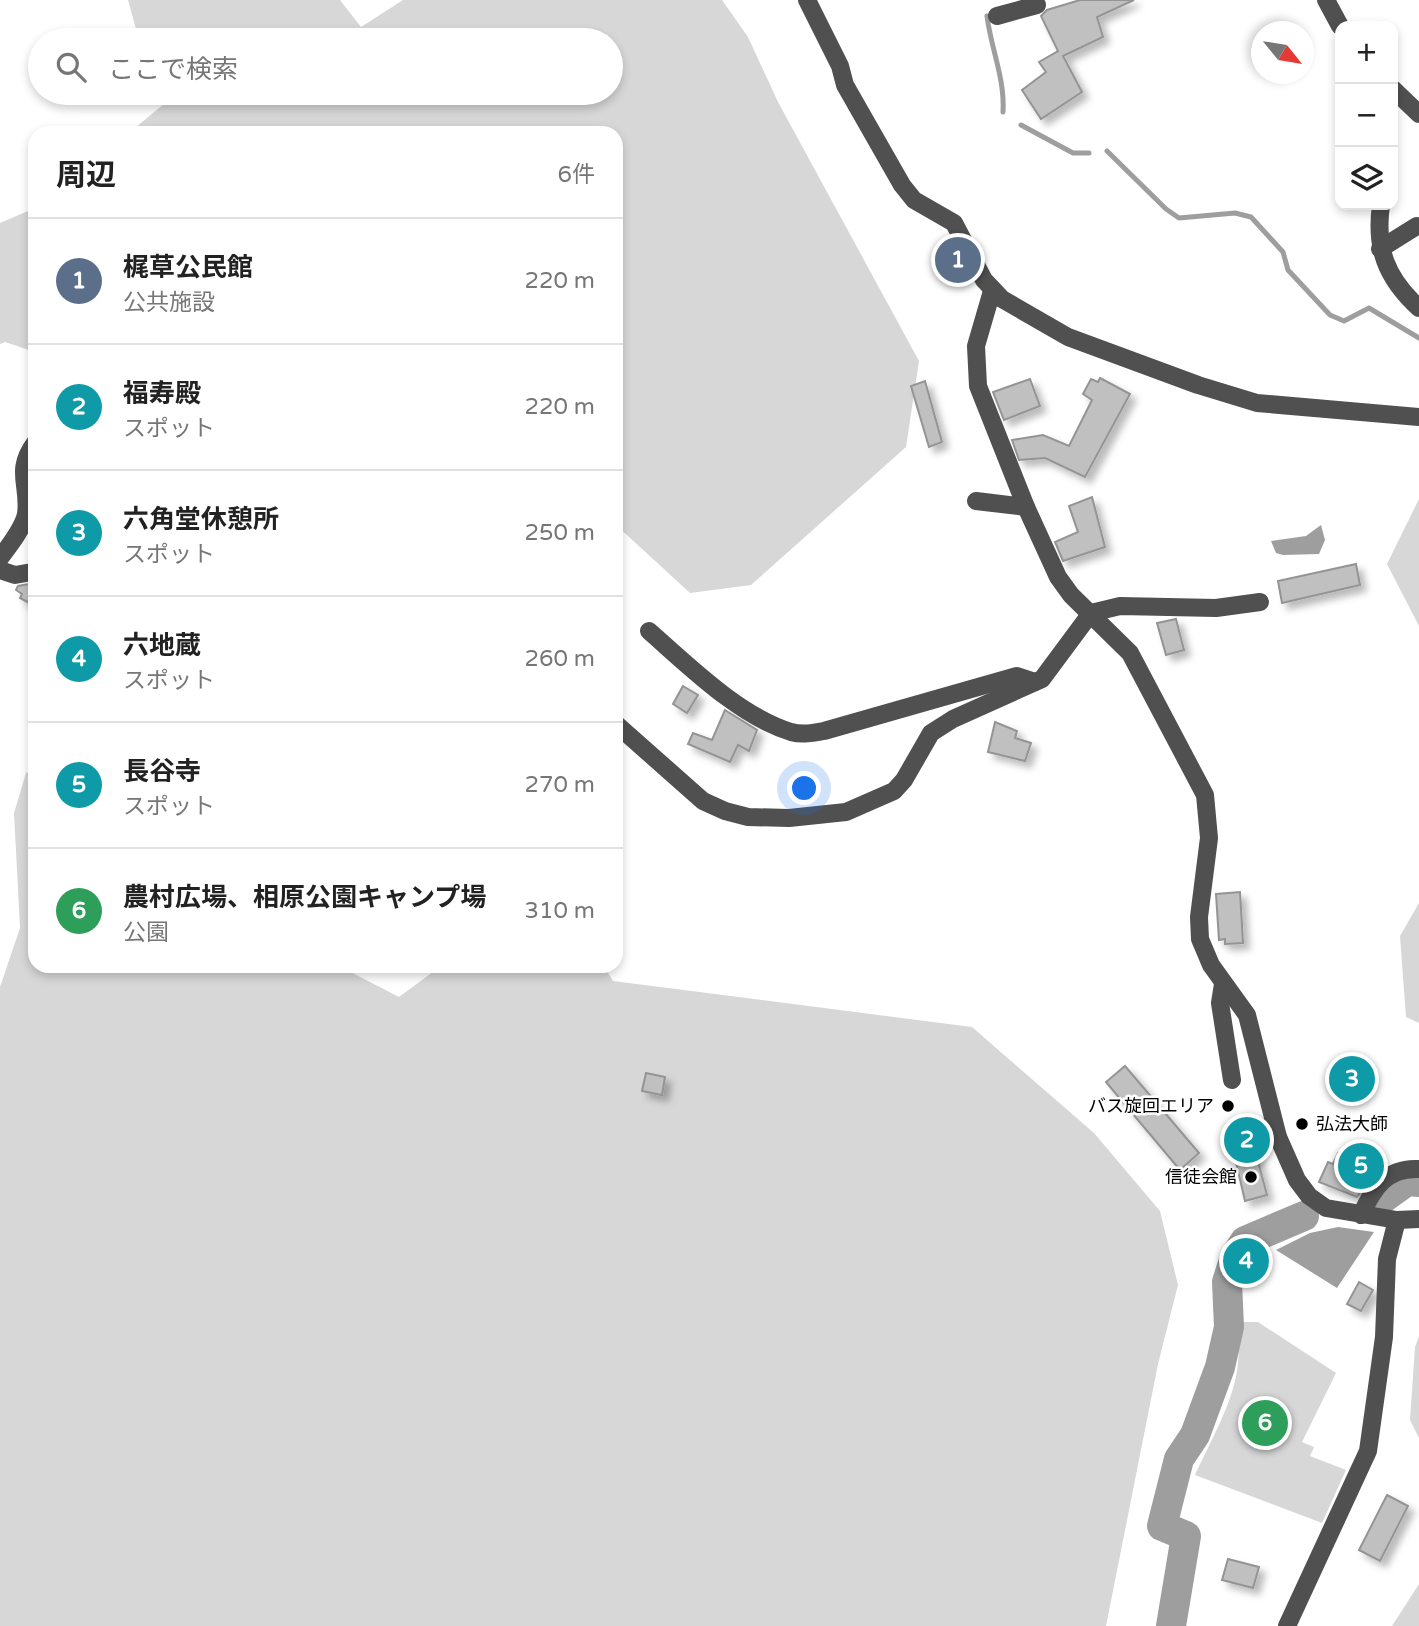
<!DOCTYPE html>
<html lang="ja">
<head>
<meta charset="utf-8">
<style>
  body { margin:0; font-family:"Varela Round","Noto Sans JP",sans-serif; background:#f2f2f2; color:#222 }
  .controls { position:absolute; right:21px; top:21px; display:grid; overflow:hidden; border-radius:14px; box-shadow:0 4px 10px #0003 }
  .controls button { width:63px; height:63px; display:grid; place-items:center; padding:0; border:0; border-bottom:2px solid #e0e0e0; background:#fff; color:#222; font:35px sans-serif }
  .compass { position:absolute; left:1251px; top:21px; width:63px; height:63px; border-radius:50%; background:#fff; box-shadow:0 4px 10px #0003; rotate:120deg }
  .you { position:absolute; left:805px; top:789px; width:24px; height:24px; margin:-18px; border:5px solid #fff; border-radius:50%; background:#1a73e8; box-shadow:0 0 0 10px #1a73e833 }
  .badge { display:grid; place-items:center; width:46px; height:46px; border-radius:50%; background:#000; color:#fff; font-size:23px; font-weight:700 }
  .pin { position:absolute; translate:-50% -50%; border:4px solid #fff; box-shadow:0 2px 7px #0006 }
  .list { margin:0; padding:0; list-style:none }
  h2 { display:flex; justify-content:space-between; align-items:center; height:91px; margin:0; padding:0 28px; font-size:30px }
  h2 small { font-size:23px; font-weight:400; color:#767676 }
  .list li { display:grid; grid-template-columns:46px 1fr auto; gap:21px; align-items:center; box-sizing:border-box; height:126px; padding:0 28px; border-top:2px solid #e0e0e0 }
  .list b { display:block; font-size:26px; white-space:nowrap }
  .list p { margin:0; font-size:23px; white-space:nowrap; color:#767676 }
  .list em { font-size:23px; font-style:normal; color:#767676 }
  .icon { flex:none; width:38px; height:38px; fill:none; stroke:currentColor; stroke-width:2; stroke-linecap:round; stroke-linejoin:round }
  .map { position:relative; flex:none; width:1419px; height:1626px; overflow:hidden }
  .search { position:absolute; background:#fff; box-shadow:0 4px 10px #0003; left:28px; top:28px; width:595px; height:77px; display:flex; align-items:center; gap:18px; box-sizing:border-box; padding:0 24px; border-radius:38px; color:#767676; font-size:26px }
  .panel { position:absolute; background:#fff; box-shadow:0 4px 10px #0003; left:28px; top:126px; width:595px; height:847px; border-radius:21px }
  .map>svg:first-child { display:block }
  .green { fill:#d7d7d7 }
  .water { fill:#9e9e9e }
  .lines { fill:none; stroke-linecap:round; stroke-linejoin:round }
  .stream { stroke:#9e9e9e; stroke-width:5 }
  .river { stroke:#9e9e9e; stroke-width:30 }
  .building { fill:#c0c0c0; stroke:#949494; stroke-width:2; filter:url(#shadow) }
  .minor { stroke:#505050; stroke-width:18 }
  .poi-dot { fill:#000; stroke:#fff; stroke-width:2.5 }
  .labels { text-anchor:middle; stroke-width:5; stroke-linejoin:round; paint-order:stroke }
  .poi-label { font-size:18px; fill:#000; stroke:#fff; text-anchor:end }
</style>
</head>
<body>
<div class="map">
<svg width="1419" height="1626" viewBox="0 0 1419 1626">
  <defs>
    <filter id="shadow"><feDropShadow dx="6" dy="6" stdDeviation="3.5" flood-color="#0004"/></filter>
  </defs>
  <rect width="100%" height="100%" fill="#fff"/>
  <!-- green -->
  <g class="green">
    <path d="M 128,0 L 340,0 L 361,27 L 403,0 L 722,0 L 748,37 L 778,102 L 919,361 L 906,447 L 751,585 L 690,593 L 616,525 L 616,133 L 129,133 L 165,103 L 160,93 L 611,93 L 611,40 L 139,40 Z"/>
    <path d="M 35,208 L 35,352 L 5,342 L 0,344 L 0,223 Z"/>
    <path d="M 1419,499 L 1419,626 L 1387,564 Z"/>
    <path d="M 35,771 L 35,966 L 339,966 L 399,997 L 441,966 L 604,966 L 613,981 L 972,1027 L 1094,1133 L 1160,1211 L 1178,1285 L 1158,1364 L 1106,1626 L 0,1626 L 0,987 L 20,928 L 14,813 L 26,773 Z"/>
    <path d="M 1419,903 L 1419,1023 L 1406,1017 L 1400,936 Z"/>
    <path d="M 1243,1322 L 1258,1322 L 1336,1373 L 1302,1442 L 1314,1447 L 1310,1456 L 1346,1470 L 1322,1523 L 1195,1475 C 1210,1442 1231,1407 1237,1371 C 1240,1354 1237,1338 1243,1322 Z"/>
    <path d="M 1419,1336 L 1419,1438 L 1410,1420 L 1415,1347 Z"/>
    <path d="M 1419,1584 L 1419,1626 L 1392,1626 Z"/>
  </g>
  <!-- water -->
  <g class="water">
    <path d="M 1321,525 L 1325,540 L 1319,554 L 1283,555 L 1276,553 L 1271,541 L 1306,536 Z"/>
    <path d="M 1338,1227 L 1374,1232 L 1337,1288 L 1276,1250 L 1310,1233 Z"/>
  </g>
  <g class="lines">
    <!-- stream -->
    <g class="stream">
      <path d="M 987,16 C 991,49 1005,78 1003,112"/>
      <path d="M 1021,125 L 1073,153 L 1089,153"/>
      <path d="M 1107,151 L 1166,209 L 1179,218 L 1235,213 L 1251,217 L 1283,252 L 1288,270 L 1330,315 L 1344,321 L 1369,308 L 1419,338"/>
    </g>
    <!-- river -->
    <g class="river">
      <path d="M 1375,1204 L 1407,1181 L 1419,1182"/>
      <path d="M 1171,1626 L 1186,1536 L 1162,1526 L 1179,1459 L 1195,1435 L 1220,1367 L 1229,1327 L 1227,1282 L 1235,1257 L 1245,1241 L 1304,1216"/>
    </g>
  </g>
  <!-- building -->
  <g class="building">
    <path d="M 1080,0 L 1134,0 L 1097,17 L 1103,37 L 1063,56 L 1082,92 L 1041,119 L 1022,90 L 1046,72 L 1039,62 L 1058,51 L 1041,16 L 1047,10 Z"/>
    <path d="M 1100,378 L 1130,394 L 1085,477 L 1045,458 L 1019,460 L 1012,440 L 1043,435 L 1069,446 L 1092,400 L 1083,394 L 1091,379 L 1098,382 Z"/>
    <path d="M 1030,379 L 1040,406 L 1004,420 L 993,392 Z"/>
    <path d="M 925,381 L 942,442 L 929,447 L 911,386 Z"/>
    <path d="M 1092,497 L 1105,547 L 1063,561 L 1055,542 L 1078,532 L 1069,506 Z"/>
    <path d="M 1356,564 L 1360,585 L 1282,603 L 1278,581 Z"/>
    <path d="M 35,583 L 35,606 L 20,598 L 22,594 L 16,590 L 18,586 Z"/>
    <path d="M 1176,619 L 1184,650 L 1166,655 L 1157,623 Z"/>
    <path d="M 683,686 L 698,695 L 687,713 L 673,704 Z"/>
    <path d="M 725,710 L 757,730 L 749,751 L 738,745 L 730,762 L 688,744 L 693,733 L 712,740 Z"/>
    <path d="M 995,722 L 1017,731 L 1015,738 L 1031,743 L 1025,761 L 988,752 Z"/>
    <path d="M 1240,892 L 1243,943 L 1225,944 L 1225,939 L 1219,940 L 1216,894 Z"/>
    <path d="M 1125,1066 L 1199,1153 L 1180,1170 L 1106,1082 Z"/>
    <path d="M 646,1073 L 665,1077 L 662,1095 L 642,1091 Z"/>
    <path d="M 1242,1122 L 1247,1131 L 1261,1141 L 1255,1150 L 1267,1195 L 1245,1201 L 1231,1141 Z"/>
    <path d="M 1338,1153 L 1361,1165 L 1359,1168 L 1372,1175 L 1357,1197 L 1319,1182 L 1328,1162 L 1333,1164 Z"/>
    <path d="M 1359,1282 L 1373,1290 L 1361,1311 L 1347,1304 Z"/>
    <path d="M 1387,1495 L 1408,1506 L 1380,1561 L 1359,1550 Z"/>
    <path d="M 1228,1559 L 1259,1567 L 1253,1588 L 1222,1580 Z"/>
  </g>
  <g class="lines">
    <!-- minor -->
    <g class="minor">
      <path d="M 807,0 L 840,66 L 845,85 L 902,185 L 914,200 L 954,223 L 984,280 L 1002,299 L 1068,337 L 1198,385 L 1257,403 L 1419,417"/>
      <path d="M 1326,0 L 1340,26"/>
      <path d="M 997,16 L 1037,5"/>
      <path d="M 1393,89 L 1419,114"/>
      <path d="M 1381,205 C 1375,248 1386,278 1419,308"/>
      <path d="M 1380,249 L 1417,226"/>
      <path d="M 992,291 L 976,346 L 978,386 L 1026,507 L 1058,577 L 1071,595 L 1130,653 L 1205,795 L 1209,838 L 1199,917 L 1200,939 L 1211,965 L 1247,1015 L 1278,1137 L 1297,1180 L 1309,1196 L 1326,1208 L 1397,1220 L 1419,1219"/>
      <path d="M 976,501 L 1026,507"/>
      <path d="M 0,558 C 9,546 23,529 26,514 C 30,485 14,471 35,443"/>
      <path d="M 0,570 L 15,575 L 32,572"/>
      <path d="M 649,631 C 689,666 739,716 791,732 C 802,735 813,733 824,731 L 1017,676 L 1035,682"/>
      <path d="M 616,724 L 703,801 L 725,811 L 748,817 L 789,818 L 846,812 L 894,791 L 904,780 L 931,733 L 953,719 L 1042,679 L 1091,613 L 1120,606 L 1216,608 L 1260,602"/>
      <path d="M 1223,984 L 1220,1003 L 1232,1080"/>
      <path d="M 1256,1125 L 1278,1137"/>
      <path d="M 1361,1215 C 1373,1189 1386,1167 1419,1169"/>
      <path d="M 1287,1626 L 1368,1451 L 1384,1337 L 1387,1259 L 1397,1220"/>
    </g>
  </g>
  <!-- markers -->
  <g class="poi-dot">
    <circle cx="1228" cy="1106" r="7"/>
    <circle cx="1302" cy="1124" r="7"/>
    <circle cx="1251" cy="1177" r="7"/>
  </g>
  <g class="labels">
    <!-- poi labels -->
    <g class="poi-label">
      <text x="1214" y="1112">バス旋回エリア</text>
      <text x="1316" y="1130" text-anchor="start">弘法大師</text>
      <text x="1237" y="1183">信徒会館</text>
    </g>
  </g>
</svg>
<div class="controls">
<button>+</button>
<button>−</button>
<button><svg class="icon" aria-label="layers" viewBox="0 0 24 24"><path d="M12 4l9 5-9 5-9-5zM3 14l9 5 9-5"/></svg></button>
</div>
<svg class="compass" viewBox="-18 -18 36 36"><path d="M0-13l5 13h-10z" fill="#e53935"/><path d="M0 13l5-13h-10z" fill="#767676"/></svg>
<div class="you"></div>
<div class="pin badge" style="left:958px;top:260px;background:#5c6f8a">1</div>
<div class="pin badge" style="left:1247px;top:1140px;background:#0f9aa8">2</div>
<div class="pin badge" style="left:1352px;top:1079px;background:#0f9aa8">3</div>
<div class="pin badge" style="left:1246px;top:1261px;background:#0f9aa8">4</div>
<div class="pin badge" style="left:1361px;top:1166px;background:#0f9aa8">5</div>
<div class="pin badge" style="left:1265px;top:1423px;background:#2e9e5b">6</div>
<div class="search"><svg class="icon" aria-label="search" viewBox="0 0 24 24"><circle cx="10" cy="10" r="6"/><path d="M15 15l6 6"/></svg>ここで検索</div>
<section class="panel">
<h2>周辺<small>6件</small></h2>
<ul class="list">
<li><span class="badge" style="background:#5c6f8a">1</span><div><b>梶草公民館</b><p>公共施設</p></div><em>220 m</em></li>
<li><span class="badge" style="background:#0f9aa8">2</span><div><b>福寿殿</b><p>スポット</p></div><em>220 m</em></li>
<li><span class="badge" style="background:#0f9aa8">3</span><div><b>六角堂休憩所</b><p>スポット</p></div><em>250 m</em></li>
<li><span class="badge" style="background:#0f9aa8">4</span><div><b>六地蔵</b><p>スポット</p></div><em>260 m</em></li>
<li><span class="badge" style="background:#0f9aa8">5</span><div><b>長谷寺</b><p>スポット</p></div><em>270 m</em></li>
<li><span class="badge" style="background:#2e9e5b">6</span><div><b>農村広場、相原公園キャンプ場</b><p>公園</p></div><em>310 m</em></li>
</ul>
</section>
</div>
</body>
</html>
